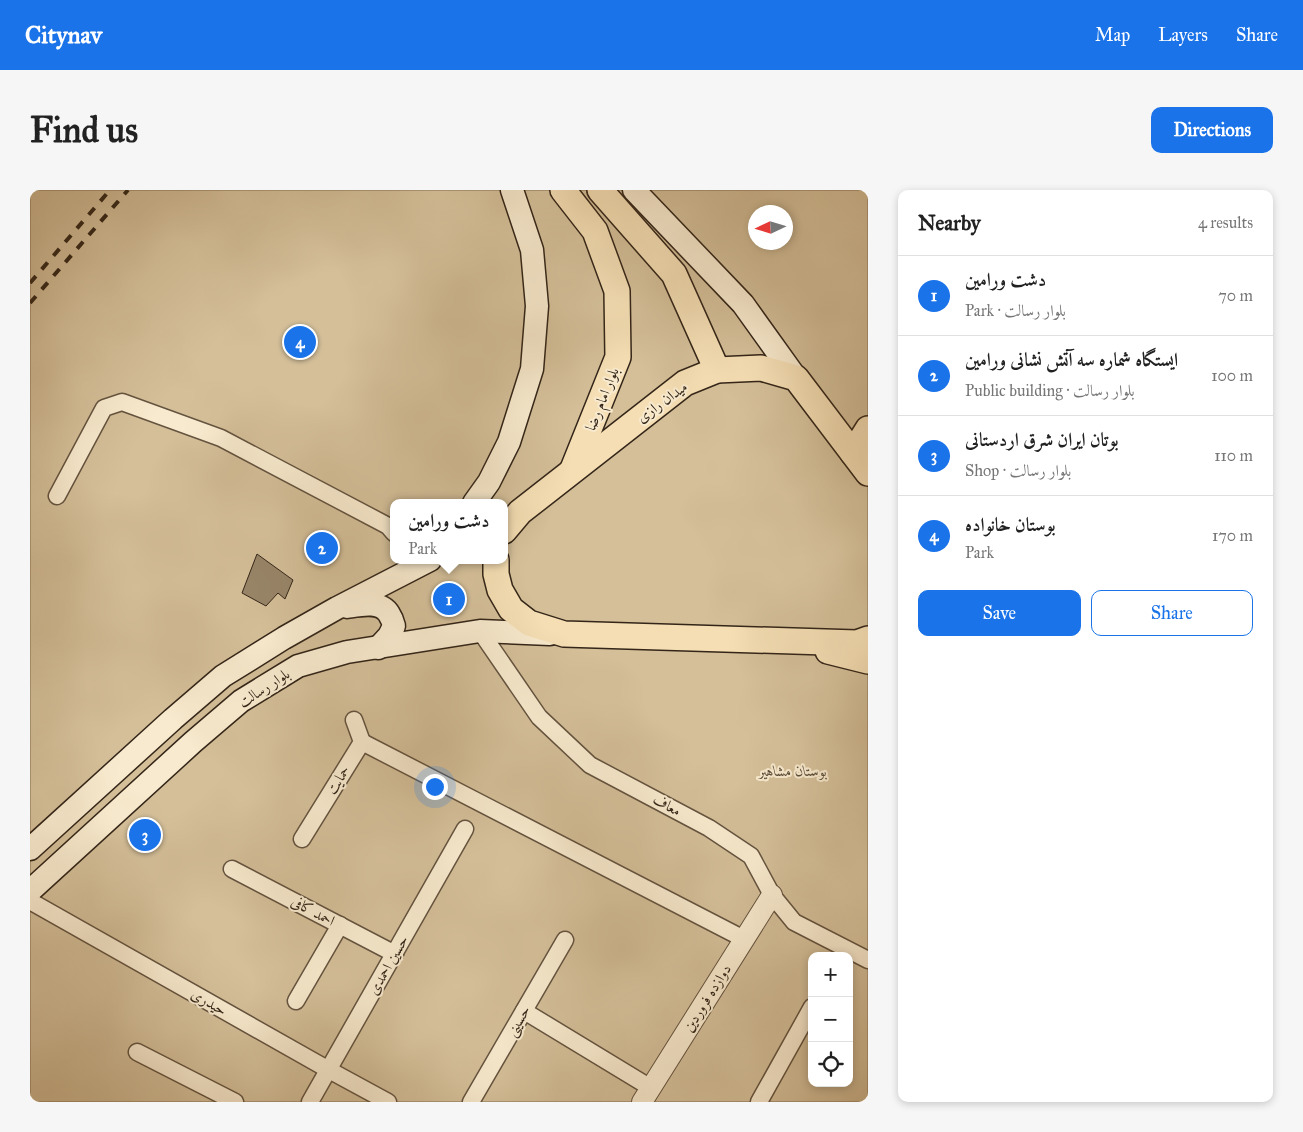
<!DOCTYPE html>
<html lang="en">
<head>
<meta charset="utf-8">
<style>
  body { margin:0; font-family:"IM FELL Great Primer",Amiri,serif; background:#f6f6f6; color:#222 }
  .controls { position:absolute; right:15px; bottom:15px; display:grid; overflow:hidden; border-radius:10px; box-shadow:0 2px 8px #0003 }
  .controls button { width:45px; height:45px; display:grid; place-items:center; padding:0; border:0; border-bottom:1px solid #e0e0e0; background:#fff; color:#222; font:25px sans-serif }
  .compass { position:absolute; left:718px; top:15px; width:45px; height:45px; border-radius:50%; background:#fff; box-shadow:0 2px 8px #0003; rotate:266deg }
  .you { position:absolute; left:404px; top:596px; width:18px; height:18px; margin:-12px; border:4px solid #fff; border-radius:50%; background:#1a73e8; box-shadow:0 0 0 8px #1a73e833 }
  .badge { display:grid; place-items:center; width:32px; height:32px; border-radius:50%; background:#1a73e8; color:#fff; font-size:16px; font-weight:700 }
  .pin { position:absolute; translate:-50% -50%; border:2px solid #fff; box-shadow:0 1px 5px #0006 }
  .popup { position:absolute; left:360px; top:309px; width:118px; height:65px; box-sizing:border-box; display:grid; place-content:center; border-radius:10px; background:#fff; filter:drop-shadow(0 1px 4px #0005); font-size:16px; white-space:nowrap; color:#767676 }
  .popup b { font-size:19px; color:#222 }
  .popup::after { content:''; position:absolute; left:50%; top:100%; margin-left:-10px; border:10px solid transparent; border-top-color:#fff }
  .list { margin:0; padding:0; list-style:none }
  h2 { display:flex; justify-content:space-between; align-items:center; height:65px; margin:0; padding:0 20px; font-size:21px }
  h2 small { font-size:16px; font-weight:400; color:#767676 }
  .list li { display:grid; grid-template-columns:32px 1fr auto; gap:15px; align-items:center; box-sizing:border-box; height:80px; padding:0 20px; border-top:1px solid #e0e0e0 }
  .list b { display:block; font-size:19px; white-space:nowrap }
  .list p { margin:0; font-size:16px; white-space:nowrap; color:#767676 }
  .list em { font-size:16px; font-style:normal; color:#767676 }
  .actions { display:flex; gap:10px; padding:15px 20px }
  .actions a { flex:1; padding:11px 0; border:1px solid #1a73e8; border-radius:10px; text-align:center; font-size:18px; color:#1a73e8 }
  .actions .main { background:#1a73e8; color:#fff }
  .icon { flex:none; width:28px; height:28px; fill:none; stroke:currentColor; stroke-width:2; stroke-linecap:round; stroke-linejoin:round }
  .map { position:relative; flex:none; width:838px; height:912px; overflow:hidden; border-radius:10px }
  header { display:flex; align-items:center; gap:30px; box-sizing:border-box; height:70px; padding:0 25px; background:#1a73e8; color:#fff }
  header strong { font-size:24px }
  nav { display:flex; gap:28px; margin-inline-start:auto; font-size:18px }
  .intro { display:flex; align-items:center; justify-content:space-between; box-sizing:border-box; height:120px; padding:0 30px }
  h1 { margin:0; font-size:35px }
  .button { padding:12px 22px; border-radius:10px; background:#1a73e8; color:#fff; font-size:18px; font-weight:700 }
  main { display:flex; gap:30px; padding:0 30px }
  aside { flex:1; background:#fff; border-radius:10px; box-shadow:0 2px 8px #0003 }
  .map>svg:first-child { display:block }
  .green { fill:#d4bf99; stroke:#847258; fill-rule:evenodd }
  .building { fill:#988569; stroke:#332518 }
  .lines { fill:none; stroke-linecap:round; stroke-linejoin:round }
  .minor-casing { stroke:#64533f; stroke-width:19 }
  .tertiary-casing { stroke:#64533f; stroke-width:22 }
  .secondary-casing { stroke:#332518; stroke-width:25 }
  .primary-casing { stroke:#332518; stroke-width:28 }
  .minor { stroke:#f8eace; stroke-width:16 }
  .tertiary { stroke:#f8eace; stroke-width:20 }
  .secondary { stroke:#f8eace; stroke-width:22 }
  .primary { stroke:#f5deb4; stroke-width:25 }
  .rail { stroke:#332518; stroke-width:4; stroke-dasharray:9 9; stroke-linecap:butt }
  .labels { text-anchor:middle; stroke-width:4; stroke-linejoin:round; paint-order:stroke }
  .street-label { font-size:15px; fill:#332518; stroke:#f8eace }
  .park-label { font-size:15px; font-style:italic; fill:#5b4c38; stroke:#f8eace }
</style>
</head>
<body>
<header>
<strong>Citynav</strong>
<nav><a>Map</a><a>Layers</a><a>Share</a></nav>
</header>
<div class="intro"><h1>Find us</h1><a class="button">Directions</a></div>
<main>
<div class="map">
<svg width="838" height="912" viewBox="0 0 838 912">
  <rect width="100%" height="100%" fill="#f5deb4"/>
  <filter id="stains"><feTurbulence type="fractalNoise" baseFrequency=".004" numOctaves="4"/><feColorMatrix values="0 0 0 0 .2 0 0 0 0 .09 0 0 0 0 .02 0 0 0 .5 -.17"/></filter>
  <radialGradient id="worn" r=".72"><stop offset=".6" stop-color="#630" stop-opacity="0"/><stop offset="1" stop-color="#630" stop-opacity=".3"/></radialGradient>
  <!-- green -->
  <path class="green" d="M 0,0 L 838,0 L 838,912 L 0,912 ZM 726,22 L 756,22 L 756,52 L 726,52 ZM 364,313 L 474,313 L 474,370 L 364,370 ZM 782,766 L 819,766 L 819,893 L 782,893 Z"/>
  <!-- building -->
  <path class="building" d="M 227,364 L 263,390 L 255,409 L 248,403 L 236,416 L 212,403 Z"/>
  <g class="lines">
    <defs>
      <g id="minor">
        <path d="M 27,306 L 74,218 L 92,212 L 191,248 L 358,336 L 364,343"/>
        <path d="M 450,441 L 509,527 L 560,575 L 679,638 L 721,666 L 742,705 L 764,732 L 838,770"/>
        <path d="M 332,552 L 714,749"/>
        <path d="M 272,649 L 332,552 L 324,530"/>
        <path d="M 202,679 L 365,764"/>
        <path d="M 0,711 L 299,880 L 358,912"/>
        <path d="M 266,811 L 310,735"/>
        <path d="M 494,821 L 621,898"/>
        <path d="M 107,862 L 205,912"/>
        <path d="M 280,912 L 435,639"/>
        <path d="M 441,912 L 535,750"/>
        <path d="M 729,912 L 782,817"/>
      </g>
      <path id="tertiary" d="M 612,912 L 742,705"/>
      <g id="secondary">
        <path d="M 604,0 L 713,114 L 766,188"/>
        <path d="M 444,313 L 459,292 L 479,252 L 502,179 L 507,116 L 502,60 L 482,0"/>
        <path d="M 317,417 C 330,415 351,410 359,424 C 361,427 363,432 364,436 L 359,446 L 348,458"/>
        <path d="M 0,659 L 143,529 L 193,486 L 254,448 L 307,418 L 400,370"/>
        <path d="M 0,701 L 163,552 L 211,511 L 268,476 L 317,462 L 450,441 L 520,444"/>
      </g>
      <g id="primary">
        <path d="M 533,0 L 565,41 L 587,101 L 588,167 L 543,279"/>
        <path d="M 570,0 L 644,84 L 687,180"/>
        <path d="M 823,263 L 838,239"/>
        <path d="M 474,341 L 490,322 L 655,193 L 687,180 L 731,178 L 766,188 L 838,283"/>
        <path d="M 466,370 L 466,384 L 470,400 L 481,419 L 499,433 L 534,444 L 827,453 L 838,449"/>
        <path d="M 798,461 L 838,471"/>
      </g>
    </defs>
    <!-- minor casing -->
    <use href="#minor" class="minor-casing"/>
    <!-- tertiary casing -->
    <use href="#tertiary" class="tertiary-casing"/>
    <!-- secondary casing -->
    <use href="#secondary" class="secondary-casing"/>
    <!-- primary casing -->
    <use href="#primary" class="primary-casing"/>
    <!-- minor -->
    <use href="#minor" class="minor"/>
    <!-- tertiary -->
    <use href="#tertiary" class="tertiary"/>
    <!-- secondary -->
    <use href="#secondary" class="secondary"/>
    <!-- primary -->
    <use href="#primary" class="primary"/>
    <!-- rail -->
    <g class="rail">
      <path d="M 0,93 L 80,0"/>
      <path d="M 0,113 L 98,0"/>
    </g>
  </g>
  <g class="labels">
    <!-- street labels -->
    <g class="street-label">
      <text transform="translate(572 209) rotate(-68)" y="5">بلوار امام رضا</text>
      <text transform="translate(632 212) rotate(-36)" y="5">میدان رازی</text>
      <text transform="translate(234 498) rotate(-33)" y="5">بلوار رسالت</text>
      <text transform="translate(308 590) rotate(-58)" y="5">حمایت</text>
      <text transform="translate(637 615) rotate(28)" y="5">معاف</text>
      <text transform="translate(283 721) rotate(28)" y="5">احمد کافی</text>
      <text transform="translate(358 775) rotate(-60)" y="5">حسین احمدی</text>
      <text transform="translate(677 808) rotate(-58)" y="5">دوازده فروردین</text>
      <text transform="translate(179 812) rotate(30)" y="5">حیدری</text>
      <text transform="translate(488 831) rotate(-60)" y="5">حسینی</text>
    </g>
    <!-- park labels -->
    <g class="park-label">
      <text x="763" y="586">بوستان مشاهیر</text>
    </g>
  </g>
  <rect width="100%" height="100%" filter="url(#stains)"/>
  <rect width="100%" height="100%" fill="url(#worn)"/>
</svg>
<div class="controls">
<button>+</button>
<button>−</button>
<button><svg class="icon" aria-label="locate" viewBox="0 0 24 24"><circle cx="12" cy="12" r="6"/><path d="M12 2v4M12 18v4M2 12h4M18 12h4"/></svg></button>
</div>
<svg class="compass" viewBox="-18 -18 36 36"><path d="M0-13l5 13h-10z" fill="#e53935"/><path d="M0 13l5-13h-10z" fill="#767676"/></svg>
<div class="you"></div>
<div class="pin badge" style="left:419px;top:409px">1</div>
<div class="popup"><b>دشت ورامین</b>Park</div>
<div class="pin badge" style="left:292px;top:358px">2</div>
<div class="pin badge" style="left:115px;top:645px">3</div>
<div class="pin badge" style="left:270px;top:152px">4</div>
</div>
<aside>
<h2>Nearby<small>4 results</small></h2>
<ul class="list">
<li><span class="badge">1</span><div><b>دشت ورامین</b><p>Park · بلوار رسالت</p></div><em>70 m</em></li>
<li><span class="badge">2</span><div><b>ایستگاه شماره سه آتش نشانی ورامین</b><p>Public building · بلوار رسالت</p></div><em>100 m</em></li>
<li><span class="badge">3</span><div><b>بوتان ایران شرق اردستانی</b><p>Shop · بلوار رسالت</p></div><em>110 m</em></li>
<li><span class="badge">4</span><div><b>بوستان خانواده</b><p>Park</p></div><em>170 m</em></li>
</ul>
<div class="actions"><a class="main">Save</a><a>Share</a></div>
</aside>
</main>
</body>
</html>
